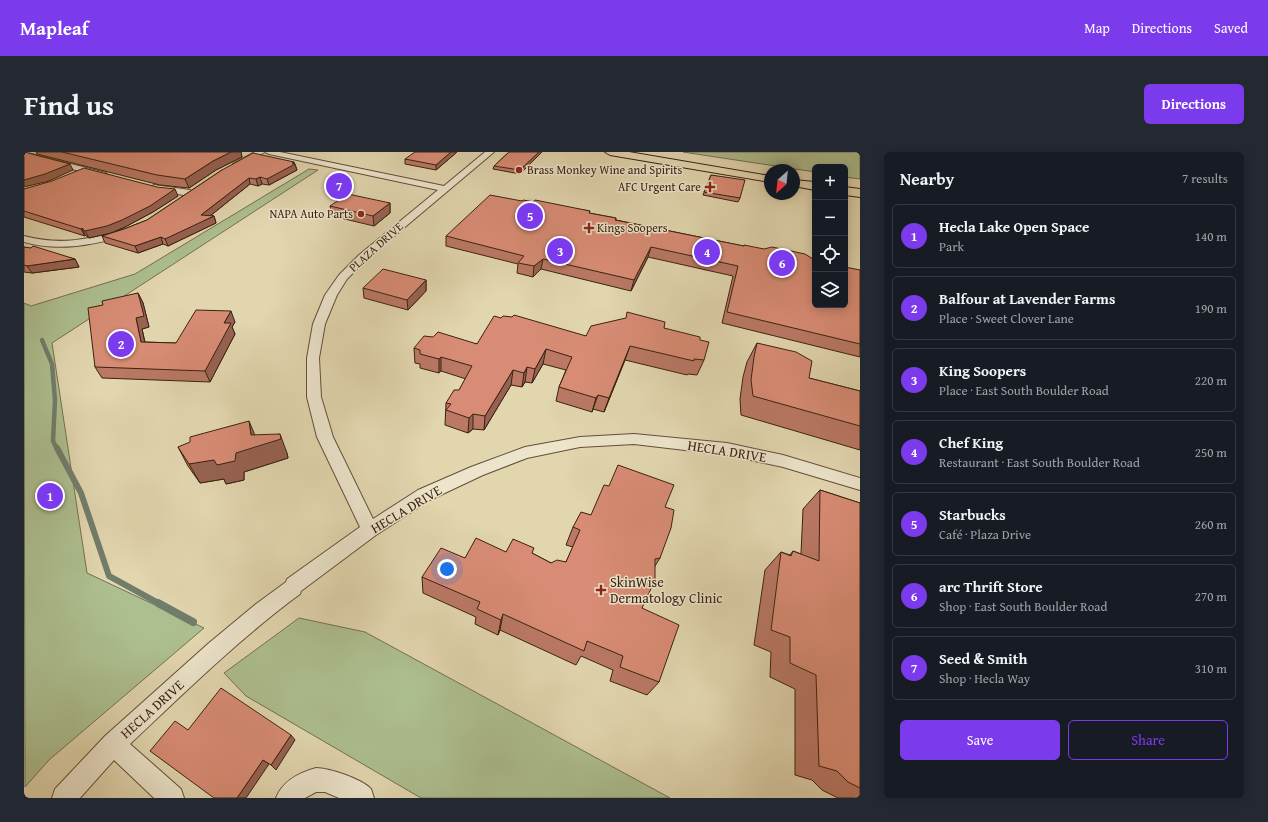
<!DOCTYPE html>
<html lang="en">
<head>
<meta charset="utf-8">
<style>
  body { margin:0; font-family:"Gentium Book Plus",serif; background:#242831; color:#f1f3f6 }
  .controls { position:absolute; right:12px; top:12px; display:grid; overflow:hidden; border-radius:6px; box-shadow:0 2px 10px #0003 }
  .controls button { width:36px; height:36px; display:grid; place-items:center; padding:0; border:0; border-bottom:1px solid #363941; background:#171b24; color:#f1f3f6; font:20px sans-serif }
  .compass { position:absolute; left:740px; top:12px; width:36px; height:36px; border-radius:50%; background:#171b24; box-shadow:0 2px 10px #0003; rotate:207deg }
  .you { position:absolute; left:423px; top:417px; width:14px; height:14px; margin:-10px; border:3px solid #fff; border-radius:50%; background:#1a73e8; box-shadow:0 0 0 6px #1a73e833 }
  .badge { display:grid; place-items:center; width:26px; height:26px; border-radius:50%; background:#7c3aed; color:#fff; font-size:13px; font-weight:700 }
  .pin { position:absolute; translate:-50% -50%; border:2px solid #fff; box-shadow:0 1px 4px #0006 }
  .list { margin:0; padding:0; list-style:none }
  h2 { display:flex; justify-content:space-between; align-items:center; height:52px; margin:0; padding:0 16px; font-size:17px }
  h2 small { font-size:13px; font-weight:400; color:#9ea1a6 }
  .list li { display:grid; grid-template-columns:26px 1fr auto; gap:12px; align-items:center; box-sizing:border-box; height:64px; margin:0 8px 8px; padding:0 8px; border:1px solid #363941; border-radius:6px }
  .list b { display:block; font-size:15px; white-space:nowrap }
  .list p { margin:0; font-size:13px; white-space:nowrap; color:#9ea1a6 }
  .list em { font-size:13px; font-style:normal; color:#9ea1a6 }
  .actions { display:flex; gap:8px; padding:12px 16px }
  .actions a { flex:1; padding:9px 0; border:1px solid #7c3aed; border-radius:6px; text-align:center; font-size:14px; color:#7c3aed }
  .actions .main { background:#7c3aed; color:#fff }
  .icon { flex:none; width:22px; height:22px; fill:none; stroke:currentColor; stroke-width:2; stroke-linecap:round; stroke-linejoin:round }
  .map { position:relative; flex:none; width:836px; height:646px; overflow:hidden; border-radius:6px }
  header { display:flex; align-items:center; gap:24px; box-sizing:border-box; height:56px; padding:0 20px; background:#7c3aed; color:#fff }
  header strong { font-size:19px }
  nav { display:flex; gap:22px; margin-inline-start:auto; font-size:14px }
  .intro { display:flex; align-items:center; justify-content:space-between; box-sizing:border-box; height:96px; padding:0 24px }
  h1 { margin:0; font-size:28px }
  .button { padding:10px 18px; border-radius:6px; background:#7c3aed; color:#fff; font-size:14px; font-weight:700 }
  main { display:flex; gap:24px; padding:0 24px }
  aside { flex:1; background:#171b24; border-radius:6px; box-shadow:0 2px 10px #0003 }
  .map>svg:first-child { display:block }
  .green { fill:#adbf90; stroke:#747050 }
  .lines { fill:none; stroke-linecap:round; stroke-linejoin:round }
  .stream-far2 { stroke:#717d6b; stroke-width:4.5 }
  .stream-far1 { stroke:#717d6b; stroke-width:6 }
  .stream { stroke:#717d6b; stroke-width:8 }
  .street-casing { stroke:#644f38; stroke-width:2 }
  .primary-casing { stroke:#3a2211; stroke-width:2 }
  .street { fill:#ece4cb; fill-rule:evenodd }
  .primary { fill:#e2d6af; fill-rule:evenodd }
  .wall { fill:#ba7865; stroke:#3a2211 }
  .shaded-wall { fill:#976252; stroke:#3a2211 }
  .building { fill:#d88c75; stroke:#3a2211 }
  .poi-dot { fill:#8f2418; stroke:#ece4cb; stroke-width:1.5 }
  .labels { text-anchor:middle; stroke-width:3; stroke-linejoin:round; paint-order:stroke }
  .far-poi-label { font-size:12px; fill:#3a2211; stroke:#ece4cb; text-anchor:start }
  .far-street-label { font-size:12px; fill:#3a2211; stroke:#ece4cb }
  .street-label { font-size:14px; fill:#3a2211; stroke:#ece4cb }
  .poi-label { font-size:14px; fill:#3a2211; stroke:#ece4cb; text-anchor:start }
</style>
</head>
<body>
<header>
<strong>Mapleaf</strong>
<nav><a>Map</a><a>Directions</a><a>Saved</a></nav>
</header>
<div class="intro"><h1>Find us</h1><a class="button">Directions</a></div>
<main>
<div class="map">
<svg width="836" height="646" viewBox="0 0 836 646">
  <rect width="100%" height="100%" fill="#e2d6af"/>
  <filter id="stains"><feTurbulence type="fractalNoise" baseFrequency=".005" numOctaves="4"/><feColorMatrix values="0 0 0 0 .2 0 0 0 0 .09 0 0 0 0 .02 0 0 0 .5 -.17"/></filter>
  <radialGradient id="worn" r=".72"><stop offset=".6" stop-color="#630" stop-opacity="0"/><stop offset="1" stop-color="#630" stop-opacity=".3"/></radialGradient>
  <!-- green -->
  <g class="green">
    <path d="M 659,0 L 836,0 L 836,27 L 821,25 L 821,15 L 791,15 L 791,20 Z"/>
    <path d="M 285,17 L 294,18 L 28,191 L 63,421 L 180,476 L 25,608 L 1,635 L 0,151 L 7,154 L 111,122 Z"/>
    <path d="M 275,466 L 341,480 L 646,646 L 397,646 L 222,544 L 200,521 Z"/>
  </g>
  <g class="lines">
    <!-- stream-far2 -->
    <path class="stream-far2" d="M 18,188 L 28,212 L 31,248 L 29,289 L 33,297"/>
    <!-- stream-far1 -->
    <path class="stream-far1" d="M 33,296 L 57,341 L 85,424 L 136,452"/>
    <!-- stream -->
    <path class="stream" d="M 134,451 L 169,470"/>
    <defs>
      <g id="street">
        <path d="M 0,0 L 82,21 L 83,23 L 79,25 L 8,7 L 0,4 Z"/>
        <path d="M 231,0 L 241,0 L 216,14 L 213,14 L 209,12 Z"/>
        <path d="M 241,0 L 256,0 L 420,34 L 461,0 L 470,0 L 343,107 L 323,127 L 313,143 L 301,172 L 295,206 L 297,245 L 309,285 L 349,367 L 394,338 L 447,315 L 501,295 L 556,285 L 610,282 L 703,291 L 759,303 L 836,326 L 836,338 L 759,315 L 703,303 L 610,292 L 556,295 L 503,306 L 459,323 L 406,348 L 352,383 L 277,439 L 276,442 C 215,487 161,540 106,592 L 157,637 L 160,646 L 130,646 L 90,608 L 56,646 L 28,646 L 31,637 L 81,584 L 185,491 L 232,452 L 262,430 L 263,427 L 336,375 L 293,285 L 283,245 L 283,206 L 289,172 L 301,143 L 315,123 L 335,103 L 414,38 L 245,2 Z"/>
        <path d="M 130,33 L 166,38 L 170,41 L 166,44 L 127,38 L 126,36 Z"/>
        <path d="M 100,78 L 103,79 L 105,81 L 103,83 C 69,93 35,100 0,90 L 0,84 C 39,94 62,87 100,78 Z"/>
        <path d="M 292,616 C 305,616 338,627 347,637 C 348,639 349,644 350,646 L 315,646 L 301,640 L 292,640 L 281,646 L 252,646 C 259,629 274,621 292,616 Z"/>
      </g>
      <g id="primary">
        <path d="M 581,0 L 605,0 L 746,24 L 746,30 L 586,3 Z"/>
        <path d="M 770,28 L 791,30 L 791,38 L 770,34 Z"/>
        <path d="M 821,35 L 836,37 L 836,45 L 821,43 Z"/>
      </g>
    </defs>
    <!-- street casing -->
    <use href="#street" class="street-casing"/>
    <!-- primary casing -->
    <use href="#primary" class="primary-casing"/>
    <!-- street -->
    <use href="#street" class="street"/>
    <!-- primary -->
    <use href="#primary" class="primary"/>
  </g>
  <!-- wall -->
  <g class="wall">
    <path d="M 12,0 L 217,0 L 218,5 L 192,18 L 165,36 L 136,33 L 13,2 Z"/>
    <path d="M 433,0 L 412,18 L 381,12 L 381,7 Z"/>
    <path d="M 485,0 L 518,0 L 496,22 L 469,17 L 470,14 Z"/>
    <path d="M 271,12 L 273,18 L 245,33 L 238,32 L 234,34 L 226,32 L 186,64 L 190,64 L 192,71 L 144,94 L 139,92 L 114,101 L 81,91 L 78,84 L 100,77 L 123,68 L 198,18 Z"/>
    <path d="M 687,23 L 716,46 L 714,50 L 679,43 Z"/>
    <path d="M 0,37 L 154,44 L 129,60 L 101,75 L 87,81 L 65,86 L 61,83 L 61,84 L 0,65 Z"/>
    <path d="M 498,49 L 510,50 L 566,59 L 565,61 L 592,66 L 592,68 L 719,94 L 720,93 L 791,153 L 836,118 L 836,205 L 698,171 L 709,124 L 624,105 L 607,139 L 517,117 L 509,125 L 493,121 L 494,112 L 422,94 L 422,84 Z"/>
    <path d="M 366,51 L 366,61 L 350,74 L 308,64 L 306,54 Z"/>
    <path d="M 0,95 L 51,107 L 55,115 L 8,121 L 0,120 Z"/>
    <path d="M 402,128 L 402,139 L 384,158 L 340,146 L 339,136 Z"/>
    <path d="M 114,141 L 119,151 L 125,175 L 118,177 L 121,190 L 152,191 L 211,170 L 208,175 L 211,182 L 186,230 L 78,226 L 71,215 L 79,153 Z"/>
    <path d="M 640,176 L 680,208 L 673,223 L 664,222 L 663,223 L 601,208 L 580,260 L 569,257 L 568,260 L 532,249 L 535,235 L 542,218 L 519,212 L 508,231 L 501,230 L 498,235 L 487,233 L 460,278 L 449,277 L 444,281 L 421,273 L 422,251 L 435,238 L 442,227 L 417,219 L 415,221 L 396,216 L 396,212 L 391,211 L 390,196 L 562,184 Z"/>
    <path d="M 733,191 L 785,226 L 836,239 L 836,298 L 717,263 L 716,247 L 719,225 L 723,210 Z"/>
    <path d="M 231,283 L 263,301 L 264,306 L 220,320 L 220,328 L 202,332 L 200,327 L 176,331 L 164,314 L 154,295 Z"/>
    <path d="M 796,338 L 836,351 L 836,646 L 814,646 L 798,638 L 788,628 L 771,623 L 771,537 L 746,525 L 747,500 L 730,493 L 741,418 L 757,400 L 766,403 L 769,399 L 777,402 L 779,357 Z"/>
    <path d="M 641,355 L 636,406 L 631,414 L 618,456 L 635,530 L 623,543 L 586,529 L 589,518 L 557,504 L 552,513 L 476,478 L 474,483 L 451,472 L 452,465 L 399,441 L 398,425 L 441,406 L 482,400 L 508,401 L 527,411 L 542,410 L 549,395 L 542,393 L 549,375 L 567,363 Z"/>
  </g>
  <!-- shaded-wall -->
  <g class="shaded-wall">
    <path d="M 207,0 L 217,0 L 218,5 L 192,18 L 165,36 L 161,27 L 189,9 Z"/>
    <path d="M 427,0 L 433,0 L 412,18 L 412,13 Z"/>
    <path d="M 515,0 L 518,0 L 496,22 L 496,18 Z"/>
    <path d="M 270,10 L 273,18 L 245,33 L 243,27 Z"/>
    <path d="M 46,12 L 49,18 L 25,29 L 0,35 L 0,28 Z"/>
    <path d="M 236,25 L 238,32 L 234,34 L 232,27 Z"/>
    <path d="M 225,26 L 226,32 L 181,68 L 190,64 L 192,71 L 144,94 L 141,87 L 177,63 Z"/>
    <path d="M 151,37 L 154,44 L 129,60 L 101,75 L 87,81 L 65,86 L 61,79 Z"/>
    <path d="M 366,51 L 366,61 L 350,74 L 349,64 Z"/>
    <path d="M 58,76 L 61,83 L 61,84 L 57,77 Z"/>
    <path d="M 137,85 L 139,92 L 114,101 L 111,94 Z"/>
    <path d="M 627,95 L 624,105 L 607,139 L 610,128 Z"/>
    <path d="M 51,107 L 55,115 L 8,121 L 3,114 Z"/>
    <path d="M 519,107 L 517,117 L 509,125 L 510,114 Z"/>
    <path d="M 402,128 L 402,139 L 384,158 L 383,148 Z"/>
    <path d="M 114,141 L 119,151 L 125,175 L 118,177 L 123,201 L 117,190 L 112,166 Z"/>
    <path d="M 207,159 L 211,170 L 208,175 L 211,182 L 186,230 L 181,219 L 200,171 Z"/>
    <path d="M 606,194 L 601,208 L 580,260 L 585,246 Z"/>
    <path d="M 522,197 L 519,212 L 508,231 L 511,217 Z"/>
    <path d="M 417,205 L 417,219 L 415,221 L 415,207 Z"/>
    <path d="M 503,215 L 501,230 L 498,235 L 500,221 Z"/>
    <path d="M 489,218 L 487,233 L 460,278 L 461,264 Z"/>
    <path d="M 574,243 L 569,257 L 568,260 L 572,246 Z"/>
    <path d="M 449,262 L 449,277 L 444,281 L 445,266 Z"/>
    <path d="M 225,269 L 233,288 L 256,282 L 263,301 L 264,306 L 220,320 L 220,328 L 202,332 L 200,327 L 176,331 L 165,312 L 212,301 L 227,283 Z"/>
    <path d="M 479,462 L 476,478 L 474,483 L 477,468 Z"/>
    <path d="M 267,583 L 271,588 L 252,618 L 247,613 Z"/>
    <path d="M 239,608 L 245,612 L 222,646 L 213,646 Z"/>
  </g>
  <!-- building -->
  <g class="building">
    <path d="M 0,0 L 46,12 L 21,22 L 0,28 Z"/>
    <path d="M 38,0 L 207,0 L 189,9 L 161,27 L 133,23 Z"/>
    <path d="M 391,0 L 427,0 L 412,13 L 381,7 Z"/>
    <path d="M 485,0 L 515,0 L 496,18 L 470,14 Z"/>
    <path d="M 229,1 L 270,10 L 268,11 L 271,12 L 243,27 L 236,25 L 232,27 L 225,26 L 177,63 L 190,64 L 141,87 L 137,85 L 111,94 L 78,84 L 100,77 L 123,68 L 198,18 Z"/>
    <path d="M 60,16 L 133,35 L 151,37 L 126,54 L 98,68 L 83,74 L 61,79 L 58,76 L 57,77 L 0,59 L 0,37 L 28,29 Z"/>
    <path d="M 687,23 L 721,28 L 716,46 L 680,40 Z"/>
    <path d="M 324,42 L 366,51 L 349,64 L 306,54 Z"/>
    <path d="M 466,43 L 498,49 L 499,48 L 510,50 L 511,48 L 566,59 L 565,61 L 592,66 L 591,68 L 720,94 L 720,93 L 740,97 L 748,95 L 781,102 L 789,107 L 791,107 L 791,153 L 821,153 L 821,115 L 836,118 L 836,192 L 703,160 L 714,114 L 627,95 L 610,128 L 519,107 L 510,114 L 494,111 L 500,104 L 422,84 Z"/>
    <path d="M 9,94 L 51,107 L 3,114 L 0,113 L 0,95 L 7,96 Z"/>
    <path d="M 359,117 L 402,128 L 383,148 L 339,136 Z"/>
    <path d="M 114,141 L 120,164 L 112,166 L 117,190 L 152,191 L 172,158 L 207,159 L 200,171 L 207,171 L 181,219 L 71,215 L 64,156 L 79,153 L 78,149 Z"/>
    <path d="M 603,160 L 641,170 L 640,176 L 676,185 L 676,188 L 685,190 L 680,208 L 670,207 L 670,209 L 606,194 L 585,246 L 574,243 L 572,246 L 535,235 L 548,205 L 522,197 L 511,217 L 503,215 L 500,221 L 489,218 L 461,264 L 449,262 L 445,266 L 422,258 L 427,252 L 422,251 L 430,238 L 435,238 L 448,214 L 417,205 L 415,207 L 396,202 L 396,198 L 390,196 L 400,184 L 409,185 L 414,180 L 453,192 L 470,164 L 477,166 L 479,164 L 488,165 L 490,163 L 562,184 L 567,174 L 602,166 Z"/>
    <path d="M 733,191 L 772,200 L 788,209 L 785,226 L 836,239 L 836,274 L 729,244 L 727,228 L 730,205 Z"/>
    <path d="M 225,269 L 227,283 L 256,282 L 257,287 L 212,301 L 211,309 L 193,313 L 190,308 L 165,312 L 154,295 L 166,290 L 166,285 Z"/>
    <path d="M 594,313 L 650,333 L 641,355 L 650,358 L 647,376 L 636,406 L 631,407 L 631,428 L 618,456 L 655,473 L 635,530 L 596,515 L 599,504 L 563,489 L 560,499 L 479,462 L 477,468 L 453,457 L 456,450 L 398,425 L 417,396 L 441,406 L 452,386 L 482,400 L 489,387 L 510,396 L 508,401 L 527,411 L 533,408 L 542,410 L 556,378 L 549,375 L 557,360 L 567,363 L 580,333 L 585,334 Z"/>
    <path d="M 796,338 L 836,351 L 836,636 L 824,630 L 813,619 L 795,614 L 792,523 L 766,511 L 766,485 L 747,478 L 757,400 L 767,404 L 769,399 L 795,409 Z"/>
    <path d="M 197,536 L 267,583 L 247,613 L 239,608 L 213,646 L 190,646 L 126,599 L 151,569 L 164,578 Z"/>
  </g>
  <!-- markers -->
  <g class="poi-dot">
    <circle cx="495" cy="18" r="4"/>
    <path d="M684 29h4v4h4v4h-4v4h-4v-4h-4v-4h4z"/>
    <circle cx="337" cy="62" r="4"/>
    <path d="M563 70h4v4h4v4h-4v4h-4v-4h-4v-4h4z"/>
    <path d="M575 432h4v4h4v4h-4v4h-4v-4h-4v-4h4z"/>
  </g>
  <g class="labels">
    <!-- far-poi labels -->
    <g class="far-poi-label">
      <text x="503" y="22">Brass Monkey Wine and Spirits</text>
      <text x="677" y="39" text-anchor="end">AFC Urgent Care</text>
      <text x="329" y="66" text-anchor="end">NAPA Auto Parts</text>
      <text x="573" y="80">Kings Soopers</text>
    </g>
    <!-- far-street labels -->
    <g class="far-street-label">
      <text transform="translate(352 95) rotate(-42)" y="4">PLAZA DRIVE</text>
    </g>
    <!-- street labels -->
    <g class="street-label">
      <text transform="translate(703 299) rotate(9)" y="5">HECLA DRIVE</text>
      <text transform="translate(382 357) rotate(-31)" y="5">HECLA DRIVE</text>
      <text transform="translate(128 557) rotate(-42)" y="5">HECLA DRIVE</text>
    </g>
    <!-- poi labels -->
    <g class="poi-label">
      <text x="586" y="435">SkinWise<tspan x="586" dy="16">Dermatology Clinic</tspan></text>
    </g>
  </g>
  <rect width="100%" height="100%" filter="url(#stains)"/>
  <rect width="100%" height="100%" fill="url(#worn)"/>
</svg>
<div class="controls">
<button>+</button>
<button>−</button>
<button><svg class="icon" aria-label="locate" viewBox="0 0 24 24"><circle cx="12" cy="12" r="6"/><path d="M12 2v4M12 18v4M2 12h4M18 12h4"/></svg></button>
<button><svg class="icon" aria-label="layers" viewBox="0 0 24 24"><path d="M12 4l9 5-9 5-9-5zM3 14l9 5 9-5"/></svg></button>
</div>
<svg class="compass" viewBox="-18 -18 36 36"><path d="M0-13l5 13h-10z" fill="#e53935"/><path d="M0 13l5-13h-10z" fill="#9ea1a6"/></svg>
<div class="you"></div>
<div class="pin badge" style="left:26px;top:344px">1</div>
<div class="pin badge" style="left:97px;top:192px">2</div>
<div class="pin badge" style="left:536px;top:99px">3</div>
<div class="pin badge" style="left:683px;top:100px">4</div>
<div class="pin badge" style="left:506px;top:64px">5</div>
<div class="pin badge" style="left:758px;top:111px">6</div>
<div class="pin badge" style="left:315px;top:34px">7</div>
</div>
<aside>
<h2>Nearby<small>7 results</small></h2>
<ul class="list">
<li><span class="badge">1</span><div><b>Hecla Lake Open Space</b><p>Park</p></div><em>140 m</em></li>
<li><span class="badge">2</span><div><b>Balfour at Lavender Farms</b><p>Place · Sweet Clover Lane</p></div><em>190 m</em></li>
<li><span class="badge">3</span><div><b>King Soopers</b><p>Place · East South Boulder Road</p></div><em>220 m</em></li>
<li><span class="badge">4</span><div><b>Chef King</b><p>Restaurant · East South Boulder Road</p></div><em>250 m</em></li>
<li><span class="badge">5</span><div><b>Starbucks</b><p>Café · Plaza Drive</p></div><em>260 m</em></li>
<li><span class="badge">6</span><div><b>arc Thrift Store</b><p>Shop · East South Boulder Road</p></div><em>270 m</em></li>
<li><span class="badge">7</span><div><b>Seed &amp; Smith</b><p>Shop · Hecla Way</p></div><em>310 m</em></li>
</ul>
<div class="actions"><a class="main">Save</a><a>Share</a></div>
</aside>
</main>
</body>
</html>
